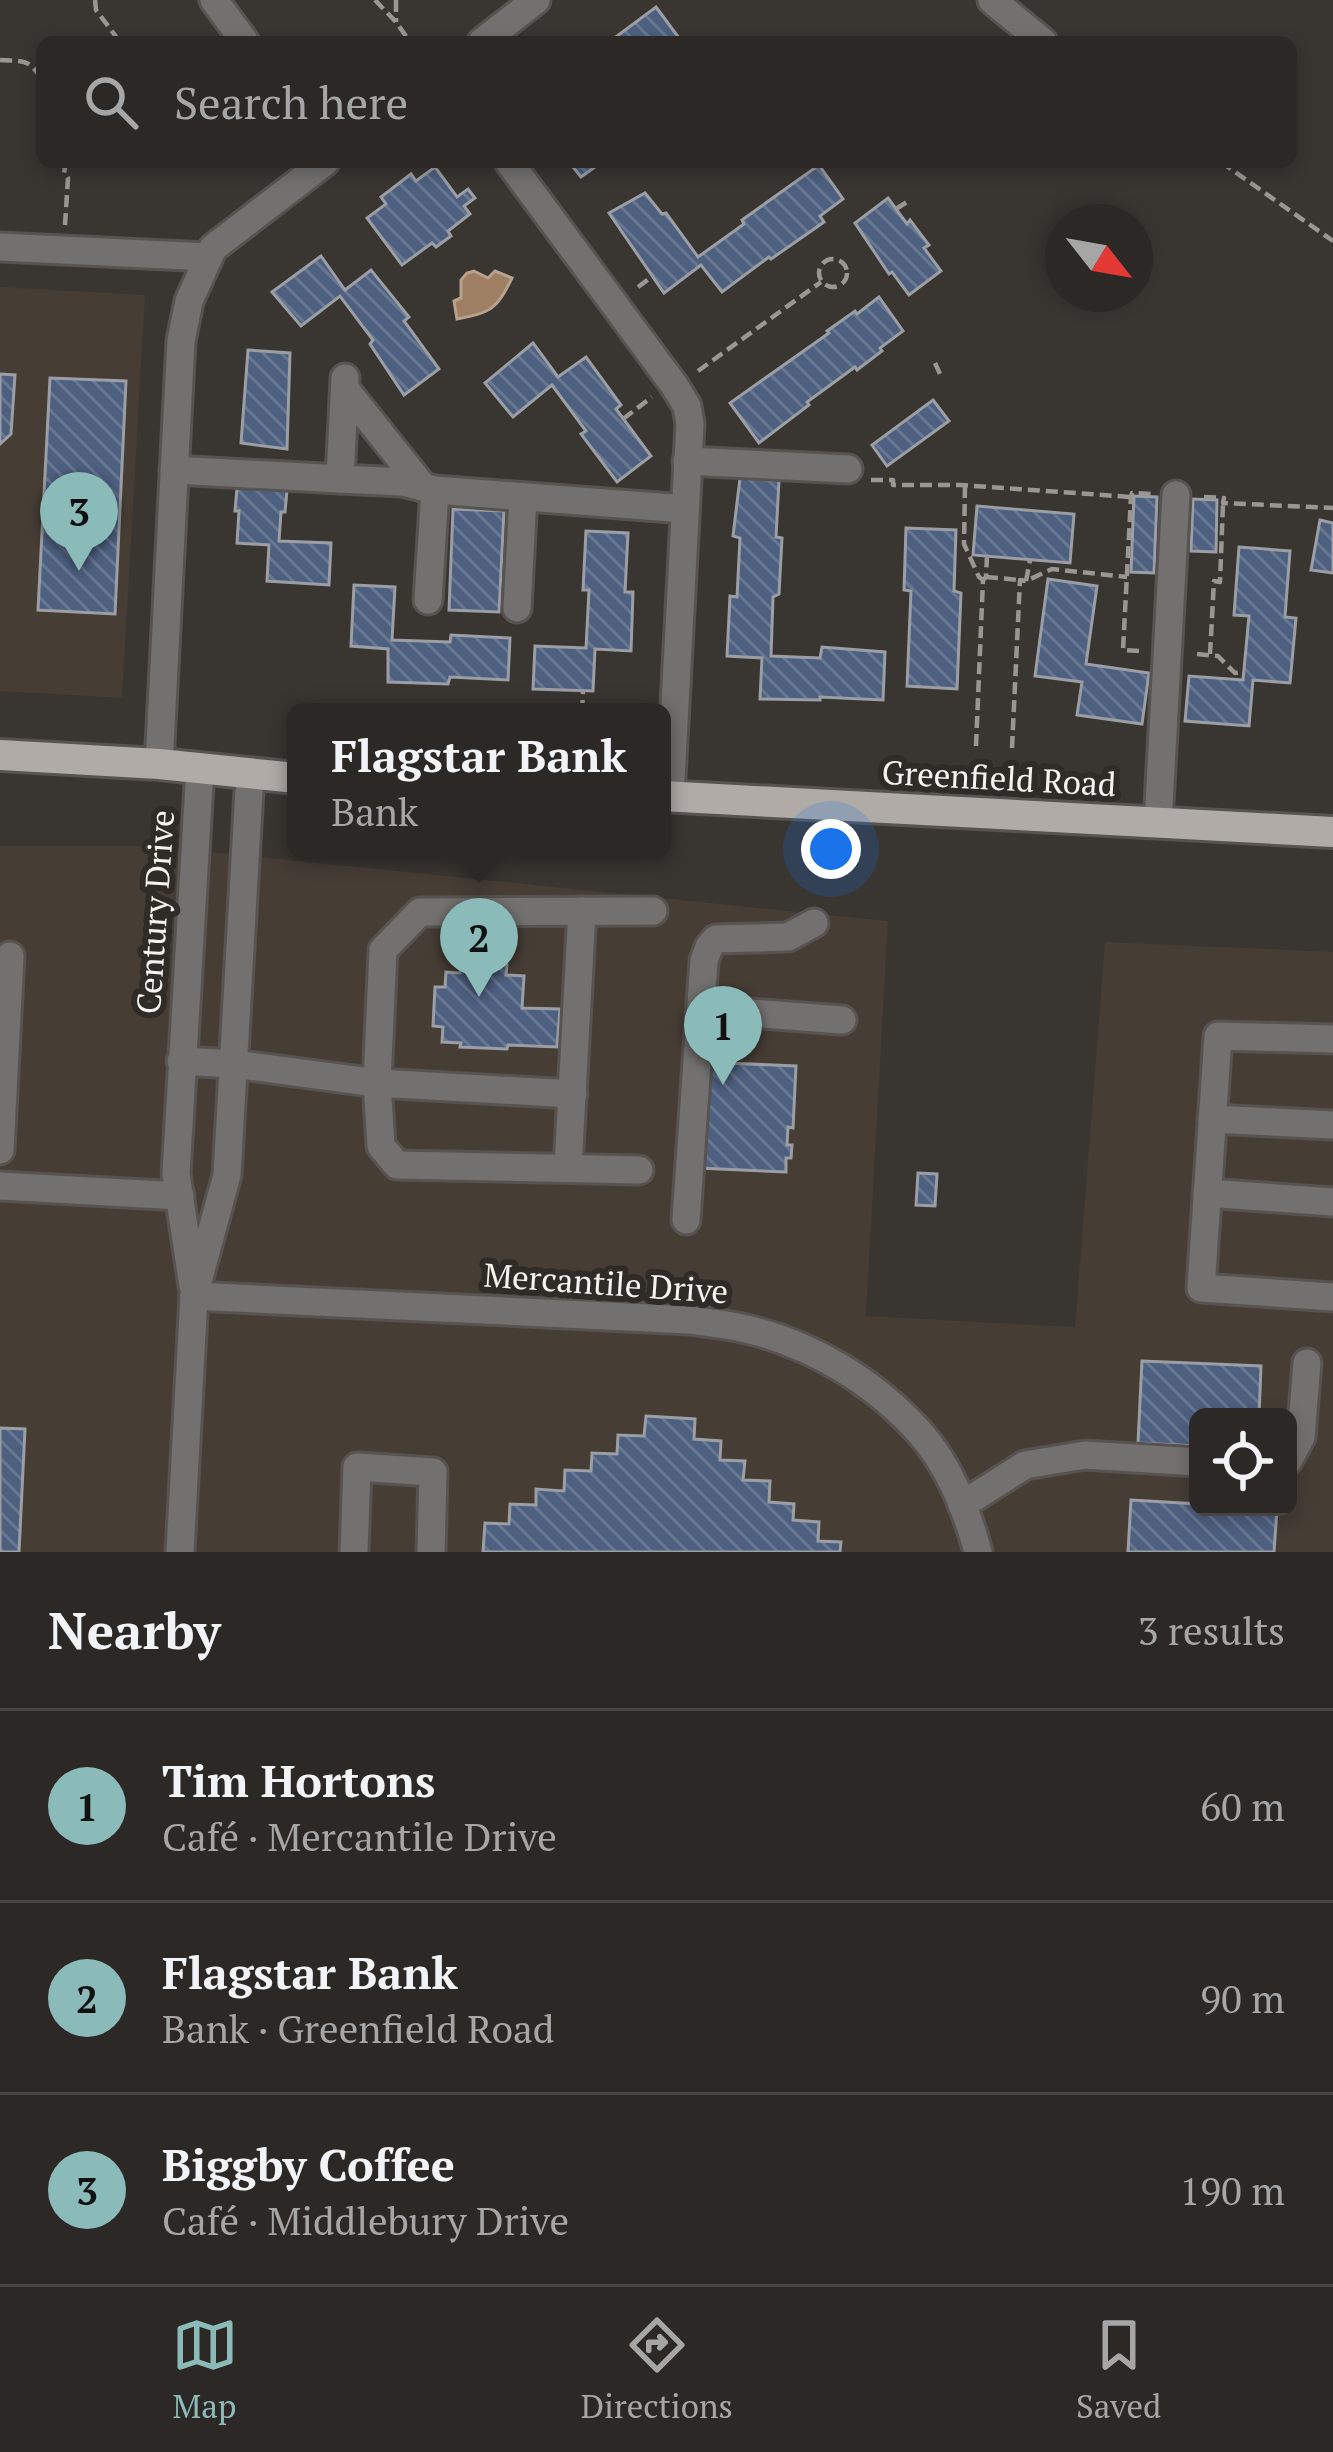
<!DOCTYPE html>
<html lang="en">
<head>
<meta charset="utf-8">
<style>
  body { margin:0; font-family:"PT Serif",serif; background:#33302d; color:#f1f3f6 }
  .controls { position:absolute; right:36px; bottom:36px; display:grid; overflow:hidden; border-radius:18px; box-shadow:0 6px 18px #0003 }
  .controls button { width:108px; height:108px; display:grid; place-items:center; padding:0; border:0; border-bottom:3px solid #474442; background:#2b2825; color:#f1f3f6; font:60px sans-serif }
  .compass { position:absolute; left:1045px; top:204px; width:108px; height:108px; border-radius:50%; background:#2b2825; box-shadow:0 6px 18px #0003; rotate:121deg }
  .you { position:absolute; left:831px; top:849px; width:42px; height:42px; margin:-30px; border:9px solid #fff; border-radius:50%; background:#1a73e8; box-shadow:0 0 0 18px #1a73e833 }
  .badge { display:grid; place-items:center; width:78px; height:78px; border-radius:50%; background:#8bbbb9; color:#111; font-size:39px; font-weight:700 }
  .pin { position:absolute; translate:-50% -99px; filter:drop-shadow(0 3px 6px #0008) }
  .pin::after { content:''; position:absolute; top:63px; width:42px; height:36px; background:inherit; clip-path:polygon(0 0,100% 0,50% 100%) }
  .popup { position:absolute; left:287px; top:703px; width:384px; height:156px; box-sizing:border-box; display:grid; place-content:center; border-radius:18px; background:#2b2825; filter:drop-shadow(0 3px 9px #0005); font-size:39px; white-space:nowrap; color:#a6a6a7 }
  .popup b { font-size:45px; color:#f1f3f6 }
  .popup::after { content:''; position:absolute; left:50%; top:100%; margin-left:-24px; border:24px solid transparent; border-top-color:#2b2825 }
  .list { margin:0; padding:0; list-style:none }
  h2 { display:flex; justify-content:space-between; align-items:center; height:156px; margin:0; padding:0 48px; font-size:51px }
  h2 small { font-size:39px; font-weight:400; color:#a6a6a7 }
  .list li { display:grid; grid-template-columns:78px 1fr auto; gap:36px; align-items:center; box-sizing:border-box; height:192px; padding:0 48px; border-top:3px solid #474442 }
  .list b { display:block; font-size:45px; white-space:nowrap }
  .list p { margin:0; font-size:39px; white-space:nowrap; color:#a6a6a7 }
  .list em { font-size:39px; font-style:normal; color:#a6a6a7 }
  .icon { flex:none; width:66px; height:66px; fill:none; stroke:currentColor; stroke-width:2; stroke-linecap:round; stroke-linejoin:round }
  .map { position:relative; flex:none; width:1333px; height:1552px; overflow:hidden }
  .search { position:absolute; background:#2b2825; box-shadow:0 6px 18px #0003; left:36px; right:36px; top:36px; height:132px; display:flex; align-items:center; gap:30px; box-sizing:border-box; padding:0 42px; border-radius:18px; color:#a6a6a7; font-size:45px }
  .sheet { height:732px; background:#2b2825 }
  nav { display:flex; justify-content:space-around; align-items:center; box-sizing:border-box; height:168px; border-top:3px solid #474442; background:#2b2825; font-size:33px; color:#a6a6a7 }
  nav a { display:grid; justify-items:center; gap:6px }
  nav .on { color:#8bbbb9 }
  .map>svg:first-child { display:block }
  .built { fill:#463d35; fill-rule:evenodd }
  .water { fill:#9f7f63; stroke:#b9a28d; stroke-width:3 }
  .building { fill:url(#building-back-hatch); stroke:#9b9ea4; stroke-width:3 }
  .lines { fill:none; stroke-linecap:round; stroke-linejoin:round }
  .minor-casing { stroke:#575350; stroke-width:33 }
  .major-casing { stroke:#575350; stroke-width:36 }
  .path { stroke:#9a9693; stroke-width:4.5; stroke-dasharray:12 6; stroke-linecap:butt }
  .minor { stroke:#73716f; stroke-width:27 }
  .major { stroke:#b0aba7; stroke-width:30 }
  .labels { text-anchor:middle; stroke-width:12; stroke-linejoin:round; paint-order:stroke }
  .street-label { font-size:33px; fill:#f5f2f0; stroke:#2f2b27 }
</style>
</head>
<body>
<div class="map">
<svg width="1333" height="1552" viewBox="0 0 1333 1552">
  <defs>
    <pattern id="building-back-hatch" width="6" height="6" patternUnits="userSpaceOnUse" patternTransform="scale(3)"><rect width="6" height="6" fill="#4e6080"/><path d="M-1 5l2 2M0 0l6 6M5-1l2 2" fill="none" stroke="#687792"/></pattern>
  </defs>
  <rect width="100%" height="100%" fill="#393531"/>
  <!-- built -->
  <g class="built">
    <path d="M 0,287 L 145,295 L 122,698 L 0,691 Z"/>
    <path d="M 0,846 L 151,846 L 888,921 L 866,1316 L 1075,1327 L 1105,942 L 1333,952 L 1333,1552 L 0,1552 ZM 1198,1417 L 1288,1417 L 1288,1507 L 1198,1507 Z"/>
  </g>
  <!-- water -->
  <path class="water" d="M 474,271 L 488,278 L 495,271 L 512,278 C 496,310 492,312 457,319 L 454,301 L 461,298 L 461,280 L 467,273 Z"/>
  <!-- building -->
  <g class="building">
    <path d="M 656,7 L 682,42 L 609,42 Z"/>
    <path d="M 569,162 L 602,162 L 581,177 Z"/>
    <path d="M 819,165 L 843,199 L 820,216 L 824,222 L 771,259 L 769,257 L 722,292 L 701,265 L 664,293 L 609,213 L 645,193 L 662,214 L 666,213 L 698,257 L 744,224 L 742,220 Z"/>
    <path d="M 435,167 L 457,197 L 468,189 L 475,198 L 464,206 L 470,214 L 448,231 L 451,236 L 436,247 L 432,243 L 402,265 L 367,218 L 386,204 L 381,197 L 411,174 L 416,181 Z"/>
    <path d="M 888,198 L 907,224 L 910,220 L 929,245 L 924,248 L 941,271 L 909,295 L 892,272 L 889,274 L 855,223 Z"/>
    <path d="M 321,256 L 345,290 L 371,270 L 409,317 L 404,321 L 439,369 L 404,395 L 370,344 L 373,340 L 340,296 L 301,326 L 272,292 Z"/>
    <path d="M 879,297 L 903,331 L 880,348 L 882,351 L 857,370 L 855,367 L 807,402 L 809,405 L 759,443 L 730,403 L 829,333 L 827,331 L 855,311 L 857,314 Z"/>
    <path d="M 533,343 L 558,377 L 586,357 L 621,405 L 616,409 L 651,456 L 617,482 L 581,434 L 586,431 L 552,385 L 513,417 L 485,383 Z"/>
    <path d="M 248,350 L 290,353 L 287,449 L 241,443 Z"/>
    <path d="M 0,374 L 15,375 L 11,434 L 0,444 Z"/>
    <path d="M 50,378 L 126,381 L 115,614 L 38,610 Z"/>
    <path d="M 933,400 L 949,421 L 887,466 L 872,445 Z"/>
    <path d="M 238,477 L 288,480 L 285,512 L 281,512 L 279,541 L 331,543 L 329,585 L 267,581 L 269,545 L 237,543 L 239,511 L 235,511 Z"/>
    <path d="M 740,478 L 779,481 L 776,537 L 782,538 L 779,594 L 773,597 L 771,656 L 820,658 L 822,647 L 885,652 L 883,700 L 820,697 L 820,700 L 760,699 L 762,658 L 727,656 L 730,596 L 737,597 L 740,538 L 733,536 Z"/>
    <path d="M 1134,496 L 1157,497 L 1154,573 L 1131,572 Z"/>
    <path d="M 1193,499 L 1217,500 L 1216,552 L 1191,551 Z"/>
    <path d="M 977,506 L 1074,514 L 1070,563 L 973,555 Z"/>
    <path d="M 453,509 L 504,511 L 499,612 L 449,610 Z"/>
    <path d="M 1320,520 L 1333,523 L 1333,573 L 1311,570 Z"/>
    <path d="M 906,528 L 956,530 L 954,591 L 961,593 L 957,689 L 907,686 L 911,591 L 904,590 Z"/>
    <path d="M 586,531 L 628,533 L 625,592 L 633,592 L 631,651 L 595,649 L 593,691 L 533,689 L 535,646 L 586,648 L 589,590 L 583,590 Z"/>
    <path d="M 1239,547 L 1290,551 L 1285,617 L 1296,618 L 1290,683 L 1253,680 L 1249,726 L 1185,721 L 1189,676 L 1243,680 L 1249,616 L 1234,615 Z"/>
    <path d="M 1048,579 L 1097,586 L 1086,664 L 1149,673 L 1142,724 L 1077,715 L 1082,682 L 1035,676 Z"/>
    <path d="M 354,585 L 395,587 L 392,640 L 450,642 L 451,635 L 510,638 L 508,680 L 450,677 L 448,684 L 388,682 L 388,649 L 351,646 Z"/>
    <path d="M 461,962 L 507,965 L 506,975 L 524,976 L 522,1008 L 560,1009 L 557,1047 L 508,1045 L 507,1049 L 460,1047 L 461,1043 L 442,1042 L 443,1027 L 433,1026 L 435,987 L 445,987 L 446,972 L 460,973 Z"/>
    <path d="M 703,1062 L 796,1066 L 793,1128 L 788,1127 L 787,1145 L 792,1145 L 791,1158 L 786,1158 L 786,1172 L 699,1168 Z"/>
    <path d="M 918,1173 L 937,1174 L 935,1206 L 916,1205 Z"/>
    <path d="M 1142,1361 L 1261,1366 L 1259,1417 L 1198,1417 L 1198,1446 L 1138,1443 Z"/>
    <path d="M 646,1416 L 695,1419 L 694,1439 L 721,1441 L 720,1460 L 745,1461 L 743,1480 L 770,1481 L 769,1502 L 794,1504 L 793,1520 L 819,1522 L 818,1541 L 841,1542 L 840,1552 L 483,1552 L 485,1523 L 509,1524 L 510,1504 L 536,1505 L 536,1489 L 564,1491 L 565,1470 L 591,1471 L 592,1453 L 617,1454 L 618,1435 L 644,1436 Z"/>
    <path d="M 0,1428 L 25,1429 L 19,1552 L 0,1552 Z"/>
    <path d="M 1131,1500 L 1198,1504 L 1198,1507 L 1277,1509 L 1274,1552 L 1128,1552 Z"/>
  </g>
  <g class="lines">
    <defs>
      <g id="minor">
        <path d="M 214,0 L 245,42"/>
        <path d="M 992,0 L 1043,42"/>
        <path d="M 482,42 L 536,0"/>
        <path d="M 509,162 L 674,385 L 687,406 L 690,424 L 670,797"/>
        <path d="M 0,247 L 208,257"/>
        <path d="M 345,378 L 340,479 L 402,482 L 435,490 L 685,509"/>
        <path d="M 345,389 L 423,487"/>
        <path d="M 687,461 L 848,469"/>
        <path d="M 174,470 L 340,479"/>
        <path d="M 428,600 L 435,490"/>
        <path d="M 517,608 L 523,497"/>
        <path d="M 159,764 L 181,341 L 189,301 L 213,248 L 325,162"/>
        <path d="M 1158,822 L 1176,495"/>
        <path d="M 738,1012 L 842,1020"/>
        <path d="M 1333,1039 L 1218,1036 L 1201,1288 L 1333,1297"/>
        <path d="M 181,1061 L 234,1064 L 377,1083 L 573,1094"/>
        <path d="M 1212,1119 L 1333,1125"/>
        <path d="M 0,1150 L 10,956"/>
        <path d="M 568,1168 L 582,911"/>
        <path d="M 639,1170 L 397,1165 L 381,1146 L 377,1083 L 383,950 L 420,912 L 653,911"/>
        <path d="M 0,1186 L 180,1196"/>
        <path d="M 1207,1193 L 1333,1202"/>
        <path d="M 686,1220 L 704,961 L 709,947 L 716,939 L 788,937 L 814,923"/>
        <path d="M 193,1286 L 176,1174 L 200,768"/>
        <path d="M 194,1296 L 690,1320 C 708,1323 727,1324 746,1329 C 812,1344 876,1383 921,1434 C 949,1466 967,1511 978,1552"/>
        <path d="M 1288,1461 L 1301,1437 L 1307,1363"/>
        <path d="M 962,1505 L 1025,1465 L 1085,1455 L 1198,1462"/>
        <path d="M 180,1552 L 194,1296 L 227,1175 L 250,773"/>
        <path d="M 354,1552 L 357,1467 L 433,1472 L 431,1552"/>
      </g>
      <g id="major">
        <path d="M 0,755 L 159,764 L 296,778"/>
        <path d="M 662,796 L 1333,832"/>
      </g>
    </defs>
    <!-- minor casing -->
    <use href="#minor" class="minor-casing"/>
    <!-- major casing -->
    <use href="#major" class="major-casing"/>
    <!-- path -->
    <g class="path">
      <path d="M 95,0 L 96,10 L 120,42"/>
      <path d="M 375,0 L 396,22 L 410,42"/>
      <path d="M 396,0 L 396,22"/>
      <path d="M 0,60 C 24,62 28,57 42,80"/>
      <path d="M 1221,162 L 1333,241"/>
      <path d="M 896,209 L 910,200"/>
      <path d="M 65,225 L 68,178 L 64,173 L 66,162"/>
      <circle cx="833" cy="273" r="14"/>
      <path d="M 638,287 L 653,276"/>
      <path d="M 935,363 L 940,374"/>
      <path d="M 698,371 L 821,282"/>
      <path d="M 623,419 L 652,397"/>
      <path d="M 871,480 L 893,480 L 893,485 L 961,485 L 1131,497"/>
      <path d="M 965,486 L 964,544 L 979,577 L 983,580"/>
      <path d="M 1204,497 L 1224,498 L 1223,503 L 1333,508"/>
      <path d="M 986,577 L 1020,580"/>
      <path d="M 1026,581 L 1030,560"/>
      <path d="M 1139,651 L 1123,650 L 1131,497 L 1132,493 L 1151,494"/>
      <path d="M 1197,654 L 1218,656 L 1235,673 L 1244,672"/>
      <path d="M 1210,654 L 1214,581 L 1220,582 L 1223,503"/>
      <path d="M 582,712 L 583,691"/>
      <path d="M 976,746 L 983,580 L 986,577 L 987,556"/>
      <path d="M 1012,748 L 1020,580 L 1026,581 L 1052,569 L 1127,577"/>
    </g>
    <!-- minor -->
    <use href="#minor" class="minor"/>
    <!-- major -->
    <use href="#major" class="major"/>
  </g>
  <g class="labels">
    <!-- street labels -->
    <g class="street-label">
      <text transform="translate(999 778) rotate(3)" y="12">Greenfield Road</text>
      <text transform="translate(155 912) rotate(-86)" y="12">Century Drive</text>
      <text transform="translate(606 1283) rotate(4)" y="12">Mercantile Drive</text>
    </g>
  </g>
</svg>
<div class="controls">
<button><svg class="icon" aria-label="locate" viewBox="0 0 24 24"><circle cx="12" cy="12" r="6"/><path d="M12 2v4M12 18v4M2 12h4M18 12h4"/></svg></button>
</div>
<svg class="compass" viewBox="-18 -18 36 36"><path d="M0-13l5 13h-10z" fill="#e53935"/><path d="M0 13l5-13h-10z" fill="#a6a6a7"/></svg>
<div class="you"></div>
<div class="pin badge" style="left:723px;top:1085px">1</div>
<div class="pin badge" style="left:479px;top:997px">2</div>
<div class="popup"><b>Flagstar Bank</b>Bank</div>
<div class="pin badge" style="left:79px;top:571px">3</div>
<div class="search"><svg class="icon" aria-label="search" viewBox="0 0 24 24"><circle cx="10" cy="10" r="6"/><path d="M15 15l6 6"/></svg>Search here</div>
</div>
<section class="sheet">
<h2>Nearby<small>3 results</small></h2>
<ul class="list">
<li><span class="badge">1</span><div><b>Tim Hortons</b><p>Café · Mercantile Drive</p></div><em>60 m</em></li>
<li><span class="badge">2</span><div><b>Flagstar Bank</b><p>Bank · Greenfield Road</p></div><em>90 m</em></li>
<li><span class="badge">3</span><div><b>Biggby Coffee</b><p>Café · Middlebury Drive</p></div><em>190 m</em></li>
</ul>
</section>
<nav>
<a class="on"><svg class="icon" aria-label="map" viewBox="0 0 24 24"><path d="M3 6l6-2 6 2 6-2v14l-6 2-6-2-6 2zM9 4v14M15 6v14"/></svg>Map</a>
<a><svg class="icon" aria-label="directions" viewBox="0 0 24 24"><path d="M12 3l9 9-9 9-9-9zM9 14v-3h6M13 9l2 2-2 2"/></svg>Directions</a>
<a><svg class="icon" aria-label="saved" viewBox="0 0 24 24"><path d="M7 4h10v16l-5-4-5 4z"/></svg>Saved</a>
</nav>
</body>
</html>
